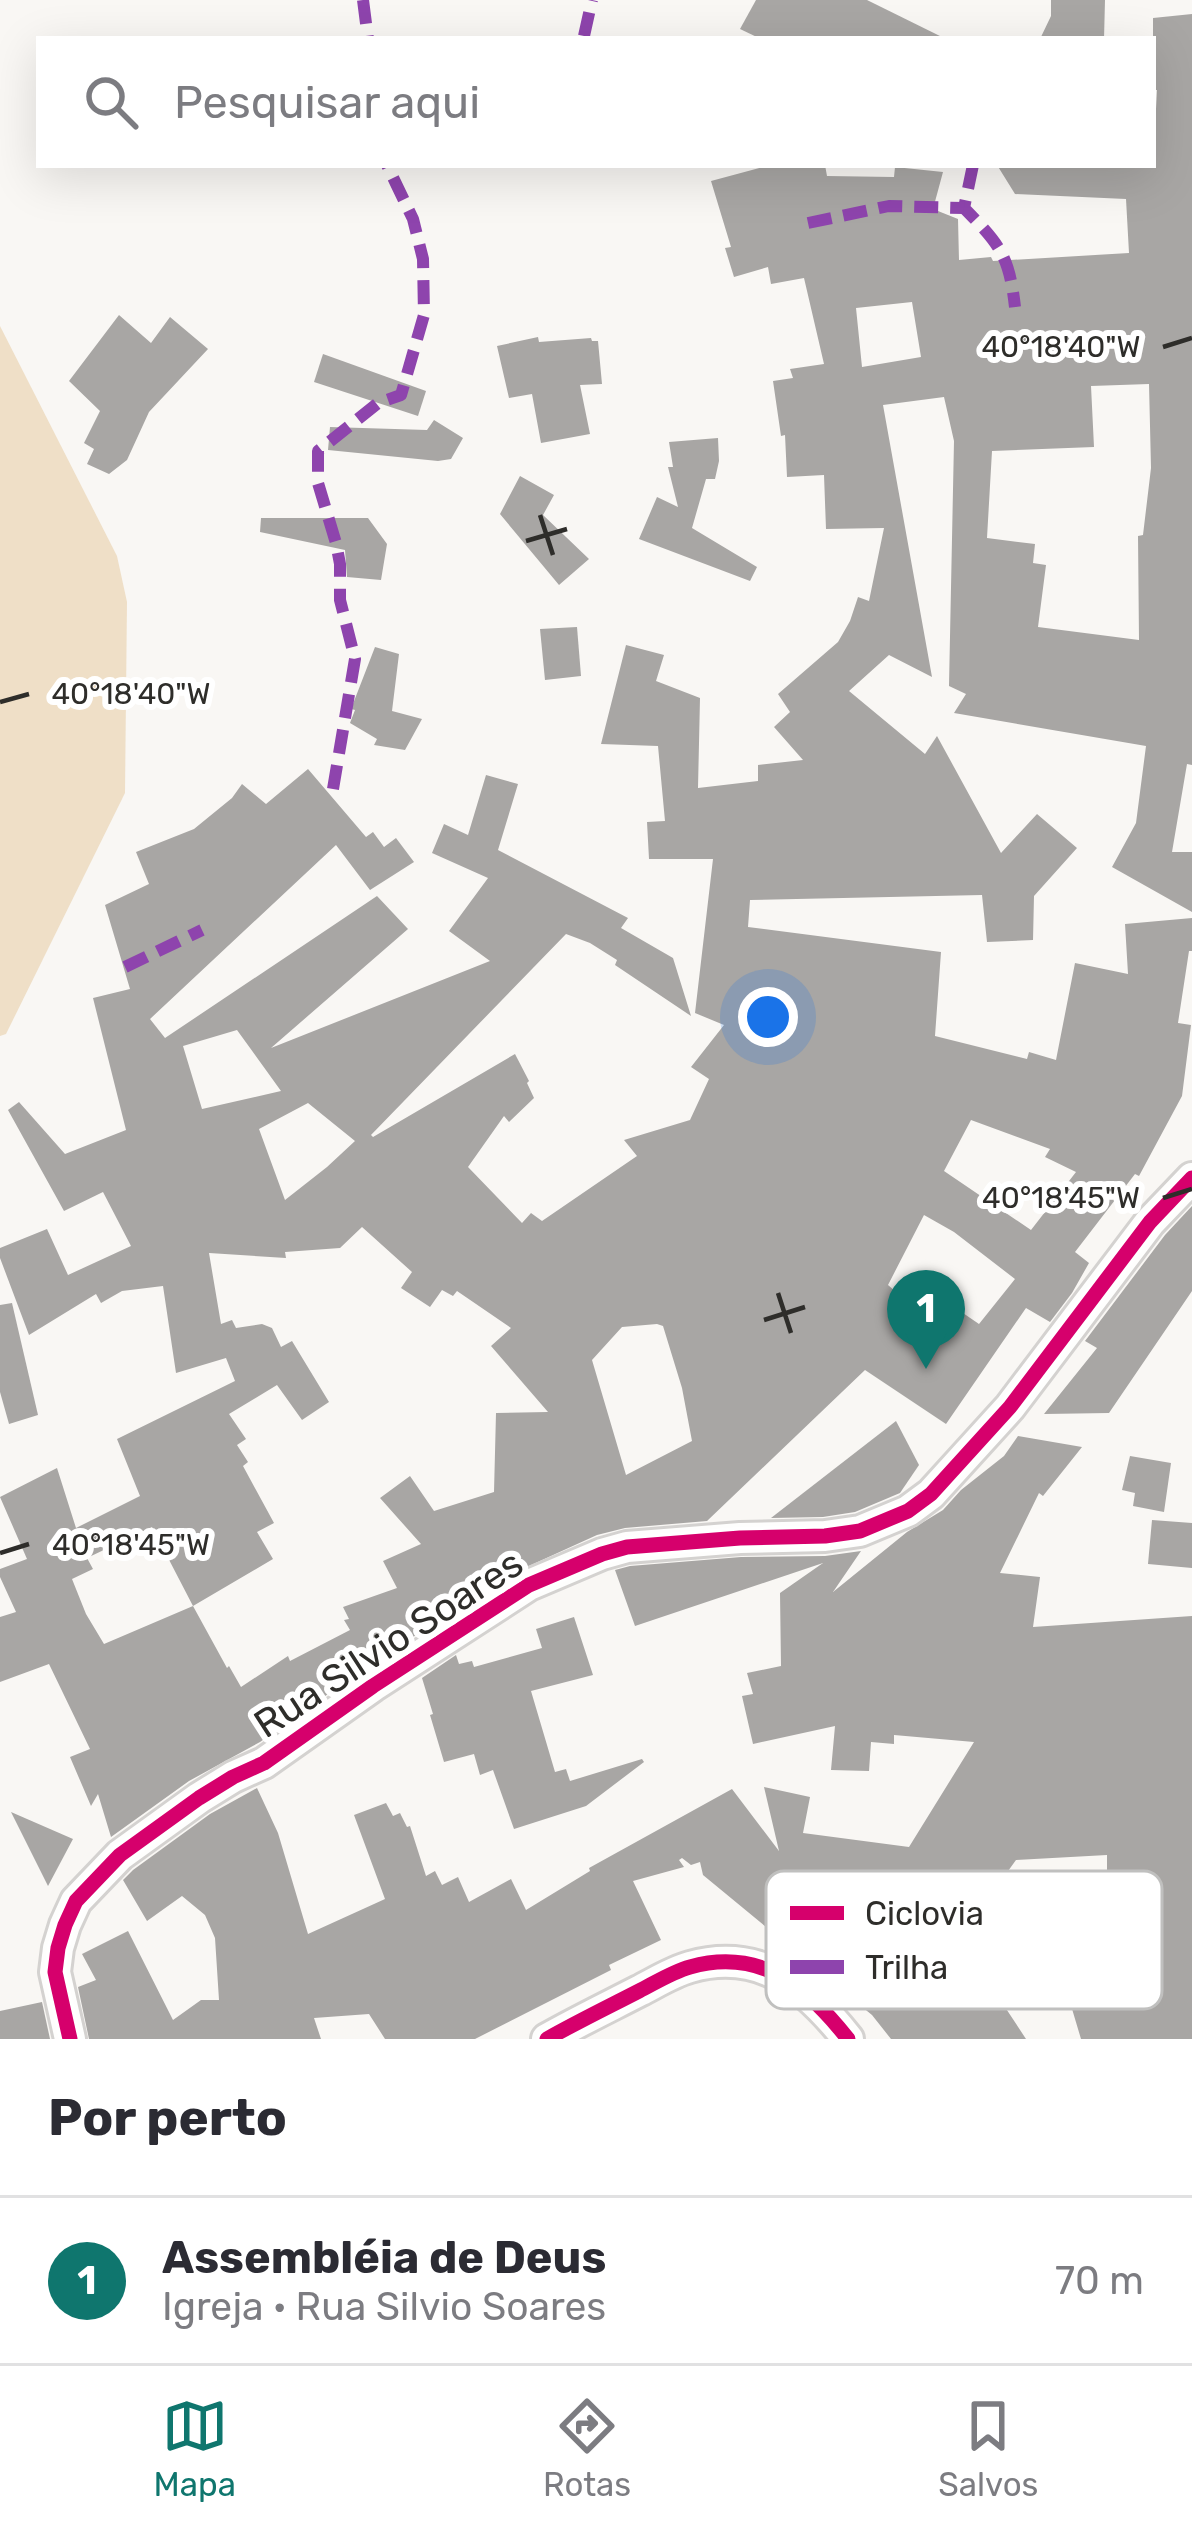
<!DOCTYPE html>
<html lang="pt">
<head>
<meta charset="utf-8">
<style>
  body { margin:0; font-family:Rubik,sans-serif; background:#f7f7f7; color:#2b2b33 }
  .you { position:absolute; left:768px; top:1017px; width:42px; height:42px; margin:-30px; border:9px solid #fff; border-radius:50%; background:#1a73e8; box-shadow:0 0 0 18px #1a73e833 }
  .badge { display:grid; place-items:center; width:78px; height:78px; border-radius:50%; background:#0f766e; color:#fff; font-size:39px; font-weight:700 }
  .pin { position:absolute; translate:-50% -99px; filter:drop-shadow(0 3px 6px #0008) }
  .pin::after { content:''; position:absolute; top:63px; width:42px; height:36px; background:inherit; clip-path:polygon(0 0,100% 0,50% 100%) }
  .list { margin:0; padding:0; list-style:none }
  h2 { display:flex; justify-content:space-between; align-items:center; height:156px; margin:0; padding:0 48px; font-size:51px }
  h2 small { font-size:39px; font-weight:400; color:#7c7c81 }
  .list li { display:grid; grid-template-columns:78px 1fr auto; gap:36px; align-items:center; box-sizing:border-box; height:168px; padding:0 48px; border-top:3px solid #e1e1e2 }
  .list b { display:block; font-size:45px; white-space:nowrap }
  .list p { margin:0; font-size:39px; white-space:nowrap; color:#7c7c81 }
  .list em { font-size:39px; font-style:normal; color:#7c7c81 }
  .icon { flex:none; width:66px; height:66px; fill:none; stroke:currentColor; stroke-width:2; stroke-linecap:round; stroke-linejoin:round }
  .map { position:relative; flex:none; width:1192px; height:2039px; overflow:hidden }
  .search { position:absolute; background:#fff; box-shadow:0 12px 48px #0002; left:36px; right:36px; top:36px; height:132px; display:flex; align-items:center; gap:30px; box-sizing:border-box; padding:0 42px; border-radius:0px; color:#7c7c81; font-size:45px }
  .sheet { height:324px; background:#fff }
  nav { display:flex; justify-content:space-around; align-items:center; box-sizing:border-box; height:168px; border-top:3px solid #e1e1e2; background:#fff; font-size:33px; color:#7c7c81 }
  nav a { display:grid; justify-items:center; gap:6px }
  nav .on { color:#0f766e }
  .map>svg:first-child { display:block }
  .green { fill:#efdfc7 }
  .building { fill:#a8a6a4; fill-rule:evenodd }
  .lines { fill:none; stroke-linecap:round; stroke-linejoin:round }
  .street-casing { stroke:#d4d2d0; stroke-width:36 }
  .street { stroke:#fefefd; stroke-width:30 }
  .quiet { stroke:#8e44ad; stroke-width:12; stroke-dasharray:24 12; stroke-linecap:butt }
  .cycleway-casing { stroke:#fff; stroke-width:22 }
  .cycleway { stroke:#d6006c; stroke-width:15 }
  .ticks { fill:none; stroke:#2e2d2a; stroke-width:4.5 }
  .labels { text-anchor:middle; stroke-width:12; stroke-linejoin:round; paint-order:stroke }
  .street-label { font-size:39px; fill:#2e2d2a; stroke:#fff }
  .key { fill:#fff; stroke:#c0c0bf; stroke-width:3 }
  .key-label { font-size:33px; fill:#2e2d2a }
  .ticks-label { font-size:30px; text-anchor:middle; fill:#2e2d2a; stroke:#fff; stroke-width:12; stroke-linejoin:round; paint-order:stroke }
</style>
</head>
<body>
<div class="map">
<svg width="1192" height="2039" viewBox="0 0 1192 2039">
  <rect width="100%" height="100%" fill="#f9f7f4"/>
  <!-- green -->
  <path class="green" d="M 0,326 L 117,556 L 127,602 L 125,793 L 6,1034 L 0,1036 Z"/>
  <!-- building -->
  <g class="building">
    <path d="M 756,0 L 867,0 L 946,39 L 761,39 L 740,29 Z"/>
    <path d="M 1051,0 L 1105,0 L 1104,39 L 1040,39 L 1051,16 Z"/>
    <path d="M 1192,14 L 1192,765 L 1187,764 L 1172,852 L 1192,852 L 1192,912 L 1112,867 L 1136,823 L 1146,746 L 954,713 L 966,694 L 949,686 L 954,441 L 944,397 L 883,405 L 932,677 L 889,655 L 849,691 L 925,754 L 937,736 L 1001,853 L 1037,814 L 1077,848 L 1034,896 L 1033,940 L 987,942 L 982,895 L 750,900 L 748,927 L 941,952 L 935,1036 L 1027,1059 L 1029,1052 L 1056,1060 L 1075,963 L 1128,974 L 1125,924 L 1192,918 L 1192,951 L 1189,951 L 1178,1023 L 1191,1025 L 1182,1096 L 1139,1176 L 1135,1174 L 1075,1252 L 1089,1263 L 1072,1293 L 1050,1322 L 1026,1308 L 946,1424 L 865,1370 L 707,1521 L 625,1528 L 597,1535 L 441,1606 L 444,1617 L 362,1670 L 260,1742 L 189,1781 L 111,1837 L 98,1794 L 91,1806 L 70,1757 L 90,1749 L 49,1664 L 0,1682 L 0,1617 L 16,1612 L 0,1577 L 0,1569 L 27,1559 L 0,1497 L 57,1468 L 76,1528 L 140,1496 L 117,1439 L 235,1381 L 226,1358 L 176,1373 L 163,1286 L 122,1291 L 101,1303 L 96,1294 L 29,1335 L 0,1258 L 0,1248 L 47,1229 L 68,1275 L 131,1246 L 103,1192 L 64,1211 L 8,1110 L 19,1102 L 65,1154 L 126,1130 L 93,998 L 130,989 L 105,905 L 149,884 L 136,852 L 194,829 L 232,798 L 242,784 L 266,804 L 308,769 L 366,837 L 373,832 L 384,847 L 396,838 L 414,862 L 370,890 L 336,845 L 150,1019 L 165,1038 L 377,896 L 408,929 L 271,1048 L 490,961 L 449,931 L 488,878 L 432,853 L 444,824 L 468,835 L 486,775 L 518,784 L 498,850 L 628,918 L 621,928 L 673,958 L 691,1016 L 615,965 L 617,960 L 590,943 L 566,934 L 371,1135 L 373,1137 L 515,1054 L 529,1081 L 527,1083 L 534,1098 L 509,1122 L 504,1116 L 468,1167 L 522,1223 L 531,1213 L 542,1221 L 637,1156 L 624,1140 L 690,1120 L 709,1079 L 691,1067 L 724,1025 L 695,1013 L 713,859 L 649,859 L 647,822 L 665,821 L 658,746 L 601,744 L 626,645 L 664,655 L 656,681 L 700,698 L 698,788 L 758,781 L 758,765 L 803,760 L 774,727 L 790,712 L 778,694 L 838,642 L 850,621 L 858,597 L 869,601 L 884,528 L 826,529 L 824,475 L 787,477 L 785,435 L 781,436 L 773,381 L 793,378 L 790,369 L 824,364 L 804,278 L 771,284 L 768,267 L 734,277 L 725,248 L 731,247 L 711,181 L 770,165 L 825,165 L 827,176 L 894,177 L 895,167 L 943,172 L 933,209 L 958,219 L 959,260 L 991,257 L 993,261 L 1129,253 L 1126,199 L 1015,194 L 997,165 L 1153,165 L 1157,90 L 1153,90 L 1153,18 ZM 912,302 L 921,357 L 862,367 L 856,308 ZM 1149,384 L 1151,468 L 1143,535 L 1138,536 L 1139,640 L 1038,627 L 1046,565 L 1033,563 L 1035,544 L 987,538 L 992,451 L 1094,447 L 1091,386 ZM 237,1030 L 281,1091 L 202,1109 L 183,1046 ZM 308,1103 L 355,1141 L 327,1167 L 285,1200 L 259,1129 ZM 971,1120 L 1050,1149 L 1045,1157 L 1076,1172 L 1031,1230 L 944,1171 ZM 924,1215 L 954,1232 L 1015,1279 L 979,1324 L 960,1311 L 944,1333 L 888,1285 ZM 362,1227 L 412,1272 L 401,1288 L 430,1307 L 442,1290 L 453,1296 L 457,1291 L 511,1328 L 491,1346 L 548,1412 L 496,1413 L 494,1492 L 434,1511 L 410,1476 L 380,1498 L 421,1544 L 383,1561 L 397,1588 L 343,1607 L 349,1619 L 344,1620 L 350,1630 L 290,1661 L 288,1656 L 241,1687 L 229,1666 L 227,1668 L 193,1606 L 104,1644 L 86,1614 L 72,1579 L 93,1569 L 87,1558 L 152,1527 L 193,1606 L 273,1559 L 257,1532 L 274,1523 L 243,1466 L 248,1462 L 237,1445 L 246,1439 L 229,1414 L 277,1385 L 302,1420 L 329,1402 L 292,1341 L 281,1347 L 272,1328 L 262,1324 L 236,1328 L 232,1320 L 221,1324 L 209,1253 L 286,1258 L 285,1252 L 340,1248 ZM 657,1324 L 663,1326 L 682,1388 L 692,1441 L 626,1475 L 592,1360 L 622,1327 Z"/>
    <path d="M 119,315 L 151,343 L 170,317 L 208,349 L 149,412 L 127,460 L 109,474 L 87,464 L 94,449 L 84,443 L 100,411 L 69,381 Z"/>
    <path d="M 538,337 L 539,342 L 591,338 L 592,341 L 598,341 L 602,384 L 580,385 L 590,434 L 541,443 L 532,394 L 509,398 L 497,346 Z"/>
    <path d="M 323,354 L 426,391 L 418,416 L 314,382 Z"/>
    <path d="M 434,420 L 463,438 L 451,459 L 438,461 L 328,450 L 330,427 L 427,430 Z"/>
    <path d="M 718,438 L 719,461 L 715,479 L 706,479 L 692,528 L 757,567 L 750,581 L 639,539 L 657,497 L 678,507 L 668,467 L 673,467 L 669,442 Z"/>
    <path d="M 520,476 L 554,495 L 543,515 L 589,559 L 559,585 L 500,514 Z"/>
    <path d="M 261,518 L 368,518 L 387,544 L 381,580 L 347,577 L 345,550 L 260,532 Z"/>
    <path d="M 577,627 L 581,676 L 545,680 L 540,629 Z"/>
    <path d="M 375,647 L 399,654 L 392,711 L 422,719 L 405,750 L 374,745 L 377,739 L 350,723 L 355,710 L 351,709 Z"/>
    <path d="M 1192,1206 L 1192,1291 L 1109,1413 L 1044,1414 L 1097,1348 L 1085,1341 L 1165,1235 Z"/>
    <path d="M 12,1303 L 38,1415 L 9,1424 L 0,1392 L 0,1305 Z"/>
    <path d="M 896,1421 L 919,1465 L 900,1493 L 855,1512 L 823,1517 L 771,1518 Z"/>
    <path d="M 1018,1436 L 1082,1447 L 1043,1496 L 1039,1493 L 1000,1573 L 1040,1577 L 1033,1627 L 1192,1616 L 1192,2039 L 1081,2039 L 1053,1945 L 1107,1934 L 1107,1855 L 1016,1860 L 962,1935 L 1001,1987 L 995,1992 L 1026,2039 L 891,2039 L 872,2015 L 845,1993 L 889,1908 L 817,1899 L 806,1965 L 797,1926 L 766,1927 L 703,1875 L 700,1862 L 691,1865 L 682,1858 L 679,1860 L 684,1867 L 633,1881 L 661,1940 L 609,1965 L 611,1970 L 475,2039 L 385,2039 L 369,2014 L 314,2018 L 321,2039 L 89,2039 L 78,1987 L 96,1980 L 82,1954 L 128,1931 L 173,2020 L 201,2000 L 219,2000 L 215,1938 L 205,1915 L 182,1896 L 147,1921 L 123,1880 L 133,1870 L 210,1814 L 257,1788 L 278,1833 L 308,1934 L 385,1899 L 354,1815 L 386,1803 L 393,1816 L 400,1813 L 407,1827 L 410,1826 L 426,1876 L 435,1871 L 442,1885 L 458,1877 L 469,1902 L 511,1879 L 526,1910 L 590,1871 L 589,1868 L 732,1789 L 779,1851 L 764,1787 L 810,1797 L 803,1833 L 909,1847 L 974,1742 L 894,1735 L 894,1744 L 871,1742 L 869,1771 L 831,1770 L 835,1726 L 753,1744 L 742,1696 L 753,1694 L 747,1673 L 781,1666 L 780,1593 L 823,1563 L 635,1626 L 615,1570 L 630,1566 L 741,1557 L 825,1556 L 861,1551 L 833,1592 L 907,1532 L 943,1510 L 961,1490 L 1004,1456 Z"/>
    <path d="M 1130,1456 L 1171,1463 L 1164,1512 L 1133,1506 L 1135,1493 L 1122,1490 Z"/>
    <path d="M 1152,1520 L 1192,1523 L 1192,1568 L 1148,1564 Z"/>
    <path d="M 574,1617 L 593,1675 L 531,1691 L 555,1772 L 566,1769 L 570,1781 L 642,1759 L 644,1762 L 586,1806 L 514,1829 L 493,1770 L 480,1775 L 474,1754 L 444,1762 L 430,1715 L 433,1714 L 422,1678 L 456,1655 L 459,1664 L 472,1661 L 474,1667 L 542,1648 L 536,1629 Z"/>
    <path d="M 11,1812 L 73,1839 L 48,1886 Z"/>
    <path d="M 42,2002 L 50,2039 L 0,2039 L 0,2011 Z"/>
  </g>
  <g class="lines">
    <defs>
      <g id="street">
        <path d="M 70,2039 L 55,1972 L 58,1948 L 65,1925 L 76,1901 L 120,1855 L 199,1798 L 233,1777 L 264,1763 L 373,1686 L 529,1585 L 602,1554 L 627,1547 L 740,1538 L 825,1536 L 860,1531 L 908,1511 L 931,1494 L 1010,1407 L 1150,1222 L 1192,1178"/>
        <path d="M 547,2039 C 577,2022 608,2007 639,1991 C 655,1983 672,1972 690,1967 C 761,1947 807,1987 848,2039"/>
      </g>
    </defs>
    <!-- street casing -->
    <use href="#street" class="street-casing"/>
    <!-- street -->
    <use href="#street" class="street"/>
    <!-- quiet -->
    <g class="quiet">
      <path d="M 363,0 L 368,39"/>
      <path d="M 584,36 L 592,0"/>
      <path d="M 973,165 L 964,208 C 1000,245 1009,255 1015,307"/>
      <path d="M 808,223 L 889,206 L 964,208"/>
      <path d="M 333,789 L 355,659 L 340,600 L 340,564 L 336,543 L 318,483 L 318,451 L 378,403 L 401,395 L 424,315 L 423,259 L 413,219 L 387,165"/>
      <path d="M 125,967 L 202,930"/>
    </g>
    <defs>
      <g id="cycleway">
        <path d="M 70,2039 L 55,1972 L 58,1948 L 65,1925 L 76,1901 L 120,1855 L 199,1798 L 233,1777 L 264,1763 L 373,1686 L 529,1585 L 602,1554 L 627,1547 L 740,1538 L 825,1536 L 860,1531 L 908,1511 L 931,1494 L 1010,1407 L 1150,1222 L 1192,1178"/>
        <path d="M 547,2039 C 577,2022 608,2007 639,1991 C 655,1983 672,1972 690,1967 C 761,1947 807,1987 848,2039"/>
      </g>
    </defs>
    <!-- cycleway casing -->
    <use href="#cycleway" class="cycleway-casing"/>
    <!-- cycleway -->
    <use href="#cycleway" class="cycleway"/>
  </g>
  <!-- ticks -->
  <path class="ticks" d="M 1163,347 L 1192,338M 540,515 L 553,555M 526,541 L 567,529M 0,702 L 29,694M 1163,1198 L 1192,1189M 778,1293 L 791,1333M 764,1320 L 805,1307M 0,1553 L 29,1544"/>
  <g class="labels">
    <!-- street labels -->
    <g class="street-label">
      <text transform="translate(388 1643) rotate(-33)" y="14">Rua Silvio Soares</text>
    </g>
  </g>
  <!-- legend -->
  <rect x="766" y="1871" width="396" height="138" rx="18" class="key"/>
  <rect x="790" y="1906" width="54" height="14" fill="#d6006c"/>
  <rect x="790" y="1960" width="54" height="14" fill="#8e44ad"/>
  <g class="key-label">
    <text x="865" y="1925">Ciclovia</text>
    <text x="865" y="1979">Trilha</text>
  </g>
  <g class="ticks-label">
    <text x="1061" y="357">40°18'40"W</text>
    <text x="131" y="704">40°18'40"W</text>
    <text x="1061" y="1208">40°18'45"W</text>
    <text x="131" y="1555">40°18'45"W</text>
  </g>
</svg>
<div class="you"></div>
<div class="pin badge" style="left:926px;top:1369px">1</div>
<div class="search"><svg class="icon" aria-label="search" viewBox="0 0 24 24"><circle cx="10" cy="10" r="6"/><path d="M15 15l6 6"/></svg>Pesquisar aqui</div>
</div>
<section class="sheet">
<h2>Por perto<small></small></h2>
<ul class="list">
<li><span class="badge">1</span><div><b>Assembléia de Deus</b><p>Igreja · Rua Silvio Soares</p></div><em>70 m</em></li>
</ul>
</section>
<nav>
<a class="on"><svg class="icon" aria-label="map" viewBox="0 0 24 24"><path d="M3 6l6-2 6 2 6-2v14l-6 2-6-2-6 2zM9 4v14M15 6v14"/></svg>Mapa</a>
<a><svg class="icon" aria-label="directions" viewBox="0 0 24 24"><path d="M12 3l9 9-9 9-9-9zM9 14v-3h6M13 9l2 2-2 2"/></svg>Rotas</a>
<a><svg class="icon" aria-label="saved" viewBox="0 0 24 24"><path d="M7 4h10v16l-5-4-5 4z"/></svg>Salvos</a>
</nav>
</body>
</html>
